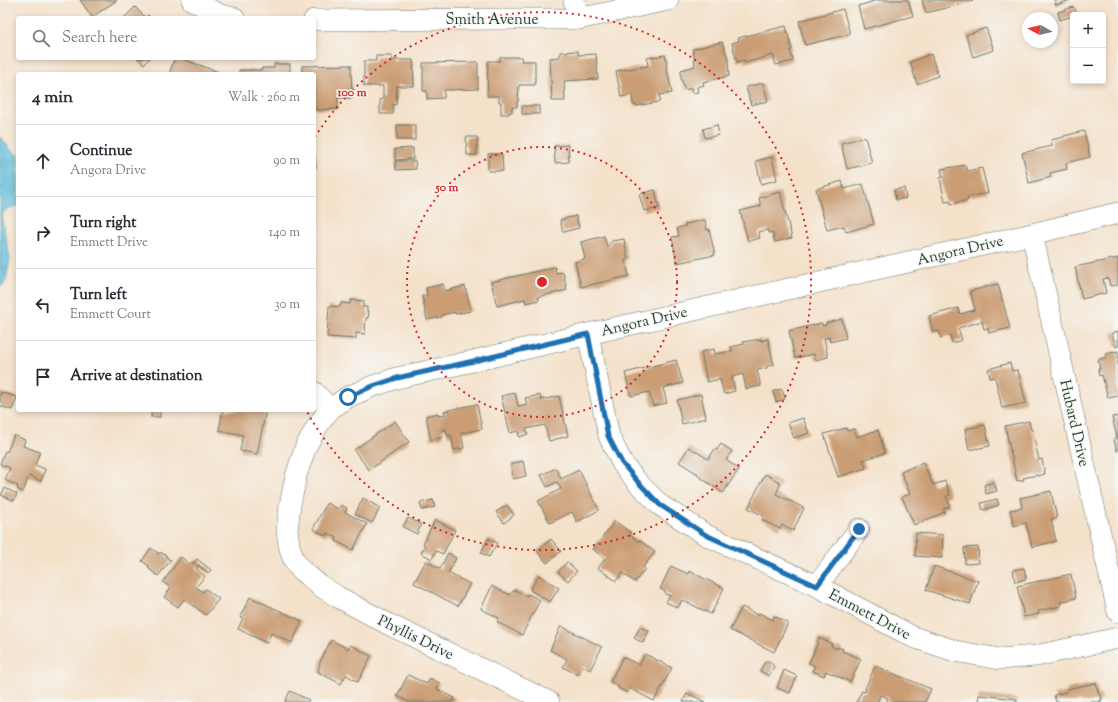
<!DOCTYPE html>
<html lang="en">
<head>
<meta charset="utf-8">
<style>
  body { margin:0; font-family:"Sorts Mill Goudy",serif; background:#f2f2f3; color:#2b2b33 }
  .controls { position:absolute; right:12px; top:12px; display:grid; overflow:hidden; border-radius:4px; box-shadow:0 2px 6px #0003 }
  .controls button { width:36px; height:36px; display:grid; place-items:center; padding:0; border:0; border-bottom:1px solid #e1e1e2; background:#fff; color:#2b2b33; font:20px sans-serif }
  .compass { position:absolute; left:1022px; top:12px; width:36px; height:36px; border-radius:50%; background:#fff; box-shadow:0 2px 6px #0003; rotate:278deg }
  .stop { position:absolute; width:12px; height:12px; margin:-9px; border:3px solid #1f6fb2; border-radius:50%; background:#fff }
  .stop.end { background:#1f6fb2; border-color:#fff; box-shadow:0 1px 4px #0008 }
  .list { margin:0; padding:0; list-style:none }
  h2 { display:flex; justify-content:space-between; align-items:center; height:52px; margin:0; padding:0 16px; font-size:17px }
  h2 small { font-size:13px; font-weight:400; color:#7c7c81 }
  .list li { display:grid; grid-template-columns:26px 1fr auto; gap:12px; align-items:center; box-sizing:border-box; height:72px; padding:0 16px; border-top:1px solid #e1e1e2 }
  .list b { display:block; font-size:15px; white-space:nowrap }
  .list p { margin:0; font-size:13px; white-space:nowrap; color:#7c7c81 }
  .list em { font-size:13px; font-style:normal; color:#7c7c81 }
  .icon { flex:none; width:22px; height:22px; fill:none; stroke:currentColor; stroke-width:2; stroke-linecap:round; stroke-linejoin:round }
  .map { position:relative; flex:none; width:1118px; height:702px; overflow:hidden }
  .search { position:absolute; background:#fff; box-shadow:0 2px 6px #0003; left:16px; top:16px; width:300px; height:44px; display:flex; align-items:center; gap:10px; box-sizing:border-box; padding:0 14px; border-radius:4px; color:#7c7c81; font-size:15px }
  .panel { position:absolute; background:#fff; box-shadow:0 2px 6px #0003; left:16px; top:72px; width:300px; height:340px; border-radius:4px }
  .map>svg:first-child { display:block }
  .water { fill:#5bbad9; stroke:#3d7c86 }
  .building { fill:#ca9d75 }
  .lines { fill:none; stroke-linecap:round; stroke-linejoin:round }
  .minor-casing { stroke:#6a7668; stroke-width:22 }
  .minor { stroke:#fff; stroke-width:21 }
  .route { stroke:#1f6fb2; stroke-width:5 }
  .ring { fill:none; stroke:#d62828; stroke-width:2; stroke-dasharray:2 4 }
  .labels { text-anchor:middle; stroke-width:3; stroke-linejoin:round; paint-order:stroke }
  .street-label { font-size:15px; fill:#1f3d34; stroke:#f6f6f2 }
  .centre { fill:#d62828; stroke:#f6f6f2; stroke-width:2 }
  .ring-label { font-size:12px; text-anchor:middle; font-weight:bold; fill:#d62828; stroke:#f6f6f2; stroke-width:3; stroke-linejoin:round; paint-order:stroke }
</style>
</head>
<body>
<div class="map">
<svg width="1118" height="702" viewBox="0 0 1118 702">
  <rect width="100%" height="100%" fill="#f6f6f2"/>
  <filter id="ink" filterUnits="userSpaceOnUse"><feTurbulence type="fractalNoise" baseFrequency=".025" numOctaves="2"/><feDisplacementMap in="SourceGraphic" scale="8" xChannelSelector="R" yChannelSelector="G"/><feConvolveMatrix kernelMatrix="1 2 1 2 8 2 1 2 1" color-interpolation-filters="sRGB"/></filter>
  <filter id="wash" filterUnits="userSpaceOnUse"><feTurbulence type="fractalNoise" baseFrequency=".012" numOctaves="4" result="noise"/><feDisplacementMap in="SourceGraphic" scale="16" xChannelSelector="R" yChannelSelector="G"/><feGaussianBlur stdDeviation="0.9" result="paint"/><feColorMatrix in="noise" values="0 0 0 0 0 0 0 0 0 0 0 0 0 0 0 0 0 1.4 0 .05"/><feComposite in="paint" operator="in"/></filter>
  <g filter="url(#wash)">
    <rect width="100%" height="100%" fill="#f4e1ca"/>
    <!-- water -->
    <path class="water" d="M 0,137 L 13,152 L 18,155 L 18,206 L 8,208 L 1,215 L 10,258 L 6,281 L 0,288 Z"/>
    <g id="blocks">
      <!-- building -->
      <g class="building">
        <path d="M 80,0 L 117,0 L 92,17 Z"/>
        <path d="M 878,0 L 908,0 L 913,16 L 864,29 L 858,6 Z"/>
        <path d="M 922,0 L 973,0 L 973,1 L 926,13 Z"/>
        <path d="M 1054,0 L 1070,0 L 1056,5 Z"/>
        <path d="M 135,7 L 146,18 L 148,15 L 151,18 L 124,18 Z"/>
        <path d="M 1073,7 L 1076,10 L 1075,15 L 1060,20 L 1058,12 Z"/>
        <path d="M 843,9 L 850,34 L 805,45 L 799,21 Z"/>
        <path d="M 786,26 L 792,50 L 790,50 L 793,61 L 776,65 L 773,55 L 745,63 L 744,60 L 737,62 L 732,43 L 739,41 L 738,38 Z"/>
        <path d="M 986,28 L 994,50 L 973,57 L 966,35 Z"/>
        <path d="M 722,42 L 728,58 L 729,76 L 703,82 L 704,85 L 697,87 L 698,92 L 692,93 L 691,88 L 685,90 L 681,78 L 681,70 L 695,66 L 693,49 Z"/>
        <path d="M 578,51 L 578,55 L 596,54 L 598,79 L 564,81 L 565,101 L 552,101 L 550,58 L 560,57 L 560,52 Z"/>
        <path d="M 931,54 L 938,76 L 917,84 L 910,62 Z"/>
        <path d="M 665,55 L 667,64 L 666,65 L 672,93 L 659,95 L 660,99 L 659,102 L 636,106 L 633,104 L 632,95 L 621,97 L 616,71 L 648,66 L 647,58 Z"/>
        <path d="M 376,56 L 392,56 L 392,60 L 413,60 L 414,86 L 397,86 L 396,105 L 393,104 L 393,114 L 380,114 L 380,100 L 383,99 L 383,86 L 364,86 L 364,61 L 376,61 Z"/>
        <path d="M 500,57 L 522,57 L 521,61 L 535,61 L 535,85 L 519,85 L 518,102 L 517,102 L 517,107 L 512,107 L 512,112 L 509,112 L 509,114 L 501,114 L 501,102 L 499,102 L 499,96 L 487,96 L 488,61 L 500,61 Z"/>
        <path d="M 137,58 L 150,58 L 144,64 Z"/>
        <path d="M 175,58 L 180,58 L 224,74 L 169,74 Z"/>
        <path d="M 478,62 L 478,89 L 444,90 L 444,98 L 427,99 L 427,91 L 423,91 L 423,63 Z"/>
        <path d="M 274,64 L 290,64 L 290,74 L 239,74 L 239,70 L 262,70 L 262,68 L 274,68 Z"/>
        <path d="M 351,65 L 352,98 L 338,98 L 338,109 L 316,110 L 316,108 L 314,108 L 314,74 L 302,74 L 302,66 Z"/>
        <path d="M 763,83 L 768,101 L 751,105 L 746,87 Z"/>
        <rect x="522" y="106" width="17" height="8"/>
        <rect x="397" y="125" width="18" height="15"/>
        <path d="M 717,125 L 719,135 L 705,138 L 703,129 Z"/>
        <path d="M 1084,131 L 1090,157 L 1066,163 L 1067,169 L 1050,173 L 1051,177 L 1029,183 L 1022,153 L 1052,146 L 1051,140 L 1064,137 L 1064,136 Z"/>
        <path d="M 466,137 L 477,137 L 477,155 L 467,155 Z"/>
        <path d="M 865,137 L 872,163 L 847,169 L 841,143 Z"/>
        <path d="M 568,145 L 569,162 L 555,163 L 554,146 Z"/>
        <path d="M 413,148 L 413,159 L 395,160 L 395,149 Z"/>
        <path d="M 314,154 L 315,154 L 316,168 L 314,168 Z"/>
        <path d="M 488,154 L 502,154 L 503,171 L 488,171 Z"/>
        <path d="M 772,157 L 777,180 L 761,184 L 756,161 Z"/>
        <path d="M 395,161 L 415,161 L 416,169 L 396,170 Z"/>
        <path d="M 965,165 L 967,171 L 982,168 L 988,193 L 967,197 L 968,200 L 951,204 L 950,201 L 945,202 L 940,178 L 943,177 L 941,169 Z"/>
        <path d="M 842,181 L 844,189 L 863,184 L 874,224 L 846,232 L 844,226 L 827,230 L 816,189 Z"/>
        <path d="M 904,188 L 906,198 L 896,200 L 894,190 Z"/>
        <path d="M 655,190 L 659,208 L 644,211 L 639,194 Z"/>
        <path d="M 780,192 L 792,238 L 775,242 L 772,232 L 769,233 L 768,230 L 758,232 L 760,238 L 748,241 L 740,211 L 761,206 L 759,198 Z"/>
        <path d="M 576,216 L 579,228 L 563,232 L 560,220 Z"/>
        <path d="M 705,220 L 707,230 L 709,229 L 715,255 L 677,263 L 672,237 L 679,236 L 677,228 L 686,226 L 685,224 Z"/>
        <path d="M 604,236 L 607,247 L 612,241 L 624,239 L 628,260 L 625,260 L 629,276 L 581,287 L 575,262 L 585,259 L 581,242 Z"/>
        <path d="M 1118,258 L 1118,285 L 1110,286 L 1108,278 L 1103,279 L 1106,293 L 1082,299 L 1075,267 Z"/>
        <path d="M 555,267 L 556,273 L 563,272 L 567,290 L 538,297 L 539,300 L 526,303 L 525,299 L 497,306 L 491,282 Z"/>
        <path d="M 443,284 L 445,291 L 465,286 L 471,311 L 455,314 L 455,312 L 442,315 L 442,317 L 427,320 L 422,296 L 427,295 L 426,288 Z"/>
        <path d="M 998,284 L 1010,328 L 989,333 L 988,328 L 984,329 L 982,321 L 958,328 L 962,340 L 952,343 L 950,335 L 941,338 L 939,331 L 933,332 L 929,316 L 958,308 L 960,314 L 975,310 L 970,291 Z"/>
        <path d="M 351,300 L 364,301 L 363,307 L 367,307 L 367,312 L 369,312 L 368,318 L 366,318 L 365,334 L 356,333 L 356,339 L 327,337 L 329,306 L 340,307 L 341,303 L 350,304 Z"/>
        <path d="M 842,319 L 846,338 L 830,342 L 829,337 L 824,338 L 828,357 L 816,360 L 814,354 L 795,358 L 789,331 L 822,323 L 822,326 L 826,325 L 826,323 Z"/>
        <path d="M 1118,331 L 1118,346 L 1116,347 L 1112,333 Z"/>
        <path d="M 761,339 L 761,341 L 768,339 L 774,365 L 767,366 L 767,368 L 757,370 L 761,386 L 746,389 L 743,374 L 732,377 L 735,391 L 724,394 L 720,379 L 707,382 L 701,352 L 714,349 L 715,354 L 732,351 L 731,347 L 744,344 L 743,342 Z"/>
        <path d="M 1118,351 L 1118,396 L 1108,398 L 1102,375 L 1099,376 L 1098,369 L 1100,369 L 1098,360 L 1107,357 L 1106,354 Z"/>
        <path d="M 676,360 L 683,383 L 663,388 L 667,403 L 653,406 L 649,392 L 631,396 L 625,373 Z"/>
        <path d="M 1010,363 L 1012,371 L 1018,370 L 1026,403 L 1002,408 L 995,377 L 990,378 L 988,369 Z"/>
        <path d="M 782,389 L 785,399 L 776,402 L 773,391 Z"/>
        <path d="M 1,392 L 17,397 L 12,410 L 0,406 L 0,395 Z"/>
        <path d="M 515,393 L 518,406 L 527,404 L 525,398 L 540,395 L 541,400 L 559,396 L 568,436 L 549,441 L 545,425 L 526,429 L 528,434 L 519,437 L 518,431 L 510,433 L 501,396 Z"/>
        <path d="M 701,394 L 706,418 L 682,424 L 677,400 Z"/>
        <path d="M 477,404 L 482,429 L 461,433 L 464,448 L 454,450 L 451,435 L 448,436 L 446,429 L 442,430 L 443,437 L 431,440 L 426,416 L 438,413 L 438,416 L 445,415 L 444,411 Z"/>
        <rect x="151" y="410" width="9" height="7"/>
        <path d="M 223,410 L 266,410 L 257,454 L 240,451 L 243,435 L 219,430 Z"/>
        <path d="M 1118,416 L 1118,451 L 1117,451 L 1114,439 L 1117,438 L 1112,417 Z"/>
        <path d="M 803,418 L 809,433 L 794,438 L 788,423 Z"/>
        <path d="M 395,421 L 409,442 L 369,470 L 354,450 Z"/>
        <path d="M 1029,421 L 1031,430 L 1032,429 L 1039,460 L 1042,459 L 1045,474 L 1038,476 L 1037,475 L 1023,478 L 1024,480 L 1017,481 L 1005,426 Z"/>
        <path d="M 985,425 L 990,446 L 969,450 L 965,429 Z"/>
        <path d="M 846,428 L 847,431 L 854,429 L 857,437 L 878,430 L 885,453 L 863,460 L 866,468 L 838,477 L 824,434 Z"/>
        <path d="M 14,435 L 25,440 L 23,446 L 40,452 L 35,465 L 45,469 L 41,481 L 29,476 L 23,492 L 17,489 L 18,486 L 5,480 L 10,468 L 0,464 L 5,451 L 7,452 Z"/>
        <path d="M 721,444 L 732,451 L 726,460 L 739,469 L 723,493 L 697,475 L 698,474 L 679,462 L 689,447 L 708,459 L 715,449 L 717,450 Z"/>
        <path d="M 523,461 L 526,476 L 513,479 L 511,464 Z"/>
        <path d="M 923,462 L 933,485 L 945,481 L 950,495 L 946,497 L 950,506 L 943,509 L 945,512 L 914,525 L 902,497 L 910,494 L 901,472 Z"/>
        <path d="M 556,468 L 561,479 L 579,470 L 599,510 L 577,522 L 572,512 L 550,523 L 538,501 L 561,489 L 557,482 L 547,487 L 541,475 Z"/>
        <path d="M 765,474 L 781,483 L 776,494 L 804,508 L 793,531 L 782,525 L 780,529 L 762,520 L 764,516 L 748,508 Z"/>
        <path d="M 994,482 L 997,491 L 986,494 L 984,485 Z"/>
        <path d="M 5,488 L 17,494 L 14,501 L 1,495 Z"/>
        <path d="M 1051,491 L 1057,518 L 1051,519 L 1056,541 L 1032,547 L 1026,523 L 1014,526 L 1010,510 L 1022,508 L 1020,498 Z"/>
        <path d="M 363,498 L 380,508 L 372,523 L 355,514 Z"/>
        <path d="M 997,499 L 999,505 L 983,510 L 981,503 Z"/>
        <path d="M 433,500 L 435,507 L 422,510 L 420,503 Z"/>
        <path d="M 327,503 L 338,509 L 341,505 L 347,508 L 345,512 L 367,524 L 353,550 L 336,541 L 337,538 L 327,533 L 326,536 L 313,529 Z"/>
        <path d="M 507,505 L 514,515 L 504,523 L 496,512 Z"/>
        <path d="M 408,518 L 421,524 L 417,534 L 403,527 Z"/>
        <path d="M 435,520 L 455,530 L 443,554 L 436,551 L 432,559 L 421,553 L 425,545 L 423,544 Z"/>
        <path d="M 615,521 L 631,533 L 630,535 L 638,541 L 639,540 L 655,552 L 643,567 L 645,569 L 635,582 L 622,573 L 616,581 L 598,568 L 605,559 L 593,549 Z"/>
        <path d="M 916,533 L 943,535 L 942,558 L 915,556 Z"/>
        <path d="M 488,538 L 497,543 L 489,557 L 481,553 Z"/>
        <path d="M 551,539 L 561,551 L 547,563 L 537,551 Z"/>
        <path d="M 978,547 L 979,563 L 965,564 L 964,548 Z"/>
        <path d="M 151,548 L 159,554 L 161,552 L 161,553 L 166,555 L 168,559 L 171,560 L 158,576 L 148,568 L 149,566 L 142,561 Z"/>
        <path d="M 448,553 L 456,558 L 448,573 L 470,584 L 458,606 L 414,583 L 426,561 L 440,569 Z"/>
        <path d="M 181,557 L 190,564 L 192,562 L 193,564 L 197,559 L 211,570 L 208,573 L 198,565 L 196,569 L 205,576 L 196,587 L 203,592 L 206,589 L 219,599 L 206,615 L 184,599 L 178,607 L 164,597 L 171,588 L 163,582 Z"/>
        <path d="M 567,562 L 577,571 L 568,581 L 558,572 Z"/>
        <path d="M 671,566 L 688,574 L 689,571 L 724,588 L 711,614 L 682,600 L 678,608 L 666,602 L 670,595 L 668,595 L 665,594 L 665,591 L 660,589 Z"/>
        <path d="M 934,566 L 978,581 L 970,604 L 926,590 Z"/>
        <path d="M 1024,568 L 1026,579 L 1015,582 L 1013,570 Z"/>
        <path d="M 1071,574 L 1076,598 L 1060,602 L 1061,606 L 1038,611 L 1039,614 L 1024,617 L 1017,586 Z"/>
        <path d="M 539,575 L 559,588 L 550,602 L 530,590 Z"/>
        <path d="M 492,586 L 510,595 L 512,592 L 515,590 L 527,596 L 528,594 L 540,600 L 522,635 L 497,622 L 499,618 L 481,609 Z"/>
        <path d="M 250,597 L 302,621 L 292,643 L 271,633 L 267,643 L 238,629 L 243,618 L 240,617 Z"/>
        <path d="M 742,607 L 758,615 L 759,613 L 773,620 L 774,616 L 788,623 L 774,652 L 730,630 Z"/>
        <path d="M 561,626 L 602,647 L 590,670 L 583,666 L 578,675 L 563,667 L 567,659 L 550,650 Z"/>
        <path d="M 640,627 L 649,631 L 643,643 L 634,638 Z"/>
        <path d="M 819,638 L 832,644 L 831,646 L 837,649 L 838,647 L 843,649 L 842,651 L 861,659 L 850,682 L 826,671 L 824,676 L 812,671 L 815,666 L 809,663 L 818,642 L 817,642 Z"/>
        <path d="M 331,640 L 348,649 L 351,645 L 371,656 L 358,682 L 346,675 L 341,684 L 318,672 L 320,662 Z"/>
        <path d="M 645,654 L 672,668 L 654,701 L 629,688 L 627,693 L 618,688 L 619,687 L 610,682 L 623,657 L 639,665 Z"/>
        <path d="M 765,662 L 771,662 L 774,667 L 769,676 L 760,671 Z"/>
        <path d="M 875,666 L 931,689 L 925,702 L 887,702 L 887,700 L 888,698 L 880,695 L 878,702 L 856,702 L 862,691 L 865,692 L 866,689 L 865,689 Z"/>
        <path d="M 784,670 L 797,676 L 790,693 L 777,688 Z"/>
        <path d="M 408,675 L 427,684 L 430,678 L 439,683 L 437,689 L 455,698 L 453,702 L 409,702 L 397,696 Z"/>
        <path d="M 1096,683 L 1099,695 L 1101,695 L 1102,700 L 1100,700 L 1101,702 L 1056,702 L 1054,695 L 1067,692 L 1067,689 Z"/>
        <path d="M 290,691 L 309,700 L 308,702 L 285,702 Z"/>
        <path d="M 687,693 L 705,702 L 683,702 Z"/>
        <path d="M 979,695 L 1017,699 L 1017,702 L 978,702 Z"/>
      </g>
    </g>
  </g>
  <g filter="url(#ink)">
    <use href="#blocks" fill-opacity="0" stroke="#6a7668" stroke-width="1"/>
    <g class="lines">
      <defs>
        <g id="minor">
          <path d="M 192,0 L 220,15 L 234,18"/>
          <path d="M 574,0 L 578,19"/>
          <path d="M 314,20 L 508,19 L 578,19 L 668,0"/>
          <path d="M 1032,234 L 1118,612"/>
          <path d="M 588,334 L 609,436 L 622,463 L 638,483 L 660,505 L 706,535 L 817,586 L 913,637 L 955,651 L 999,659 L 1036,656 L 1118,638"/>
          <path d="M 314,392 L 330,409"/>
          <path d="M 817,586 L 859,529"/>
          <path d="M 549,702 L 390,625 L 338,597 L 319,585 L 300,569 L 293,558 L 289,545 L 287,530 L 290,505 L 296,476 L 306,446 L 318,425 L 330,409 L 348,397 L 373,386 L 397,378 L 473,361 L 588,334 L 1032,234 L 1118,213"/>
        </g>
      </defs>
      <!-- minor casing -->
      <use href="#minor" class="minor-casing"/>
      <!-- minor -->
      <use href="#minor" class="minor"/>
    </g>
  </g>
  <g class="lines" filter="url(#ink)">
    <!-- route -->
    <path class="route" d="M 348,397 L 373,386 L 397,378 L 474,361 L 588,334 L 608,436 L 622,463 L 638,482 L 660,505 L 706,535 L 817,586 L 859,529"/>
  </g>
  <!-- distance rings -->
  <g class="ring">
    <circle cx="542" cy="282" r="135"/>
    <path d="M315 137A269 269 0 1 1 306 410"/>
  </g>
  <g class="labels">
    <!-- street labels -->
    <g class="street-label">
      <text x="492" y="24">Smith Avenue</text>
      <text transform="translate(960 250) rotate(-13)" y="5">Angora Drive</text>
      <text transform="translate(644 321) rotate(-13)" y="5">Angora Drive</text>
      <text transform="translate(1075 423) rotate(77)" y="5">Hubard Drive</text>
      <text transform="translate(870 614) rotate(28)" y="5">Emmett Drive</text>
      <text transform="translate(416 637) rotate(26)" y="5">Phyllis Drive</text>
    </g>
  </g>
  <circle cx="542" cy="282" r="6" class="centre"/>
  <g class="ring-label">
    <text x="352" y="96">100 m</text>
    <text x="447" y="191">50 m</text>
  </g>
</svg>
<div class="controls">
<button>+</button>
<button>−</button>
</div>
<svg class="compass" viewBox="-18 -18 36 36"><path d="M0-13l5 13h-10z" fill="#e53935"/><path d="M0 13l5-13h-10z" fill="#7c7c81"/></svg>
<div class="stop" style="left:348px;top:397px"></div>
<div class="stop end" style="left:859px;top:529px"></div>
<div class="search"><svg class="icon" aria-label="search" viewBox="0 0 24 24"><circle cx="10" cy="10" r="6"/><path d="M15 15l6 6"/></svg>Search here</div>
<section class="panel">
<h2>4 min<small>Walk · 260 m</small></h2>
<ul class="list">
<li><svg class="icon" aria-label="ahead" viewBox="0 0 24 24"><path d="M12 20V5M6 11l6-6 6 6"/></svg><div><b>Continue</b><p>Angora Drive</p></div><em>90 m</em></li>
<li><svg class="icon" aria-label="right" viewBox="0 0 24 24"><path d="M7 20v-9h11M14 6l5 5-5 5"/></svg><div><b>Turn right</b><p>Emmett Drive</p></div><em>140 m</em></li>
<li><svg class="icon" aria-label="left" viewBox="0 0 24 24"><path d="M17 20v-9H6M10 6l-5 5 5 5"/></svg><div><b>Turn left</b><p>Emmett Court</p></div><em>30 m</em></li>
<li><svg class="icon" aria-label="arrive" viewBox="0 0 24 24"><path d="M6 21V4h12l-3 4 3 4H6"/></svg><div><b>Arrive at destination</b></div></li>
</ul>
</section>
</div>
</body>
</html>
